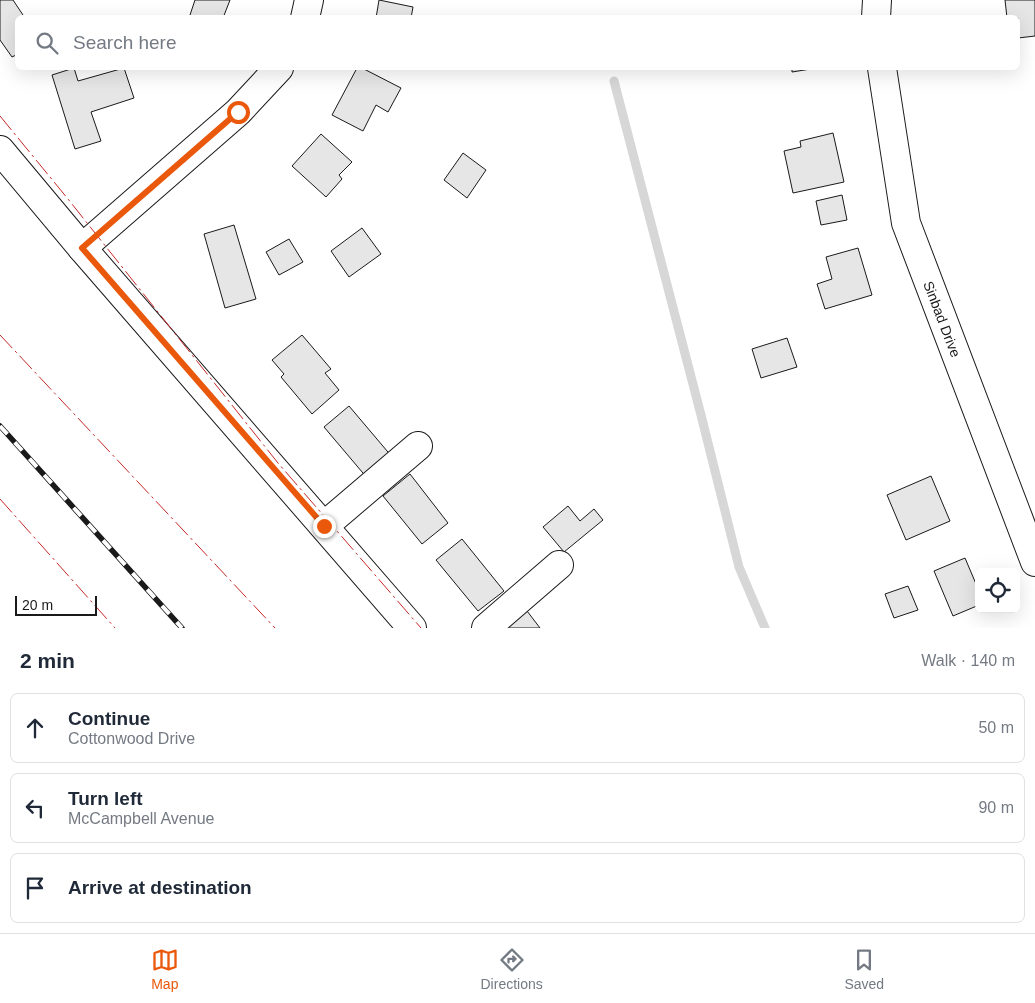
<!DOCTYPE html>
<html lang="en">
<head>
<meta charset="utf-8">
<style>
  body { margin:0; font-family:Arial,sans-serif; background:#f2f2f3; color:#1f2937 }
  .controls { position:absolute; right:15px; bottom:15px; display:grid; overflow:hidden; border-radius:8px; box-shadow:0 5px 20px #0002 }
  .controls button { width:45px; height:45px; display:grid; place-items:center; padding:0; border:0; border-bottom:1px solid #e0e1e3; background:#fff; color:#1f2937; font:25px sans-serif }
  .scale { position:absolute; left:15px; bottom:12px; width:82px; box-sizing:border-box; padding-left:5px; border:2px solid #1a1a1a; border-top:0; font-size:14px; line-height:18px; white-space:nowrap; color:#1a1a1a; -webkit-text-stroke:4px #fff; paint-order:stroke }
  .stop { position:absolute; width:15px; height:15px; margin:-11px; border:4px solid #ea580c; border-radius:50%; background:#fff }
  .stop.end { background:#ea580c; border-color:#fff; box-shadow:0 1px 5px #0008 }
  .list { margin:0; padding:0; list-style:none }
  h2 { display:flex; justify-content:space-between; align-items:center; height:65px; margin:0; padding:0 20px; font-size:21px }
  h2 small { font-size:16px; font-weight:400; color:#747a83 }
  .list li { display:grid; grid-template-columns:32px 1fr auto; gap:15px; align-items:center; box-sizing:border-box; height:70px; margin:0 10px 10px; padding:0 10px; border:1px solid #e0e1e3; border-radius:8px }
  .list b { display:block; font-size:19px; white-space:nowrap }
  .list p { margin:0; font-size:16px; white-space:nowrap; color:#747a83 }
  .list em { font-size:16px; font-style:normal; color:#747a83 }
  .icon { flex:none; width:28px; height:28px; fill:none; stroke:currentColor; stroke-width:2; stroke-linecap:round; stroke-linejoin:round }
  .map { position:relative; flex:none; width:1035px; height:628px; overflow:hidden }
  .search { position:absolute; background:#fff; box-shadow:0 5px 20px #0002; left:15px; right:15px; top:15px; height:55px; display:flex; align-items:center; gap:12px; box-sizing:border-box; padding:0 18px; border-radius:8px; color:#747a83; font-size:19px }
  .sheet { height:305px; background:#fff }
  nav { display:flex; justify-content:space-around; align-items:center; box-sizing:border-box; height:70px; border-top:1px solid #e0e1e3; background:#fff; font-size:14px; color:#747a83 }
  nav a { display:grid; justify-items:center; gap:2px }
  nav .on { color:#ea580c }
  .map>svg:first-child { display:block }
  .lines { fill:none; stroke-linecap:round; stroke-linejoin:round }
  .stream { stroke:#d7d7d7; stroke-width:9 }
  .building { fill:#e6e6e6; stroke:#1a1a1a }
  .minor-casing { stroke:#1a1a1a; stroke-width:30 }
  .minor { stroke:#fff; stroke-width:28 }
  .rail-casing { stroke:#1a1a1a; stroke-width:5.5 }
  .rail { stroke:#fff; stroke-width:4; stroke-dasharray:11; stroke-linecap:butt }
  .power { stroke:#c62828; stroke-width:1; stroke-dasharray:18 4 2.5 4; stroke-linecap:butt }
  .route { stroke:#ea580c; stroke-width:6 }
  .labels { text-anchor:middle; stroke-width:4; stroke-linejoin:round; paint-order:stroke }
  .street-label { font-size:14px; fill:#1a1a1a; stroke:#fff }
</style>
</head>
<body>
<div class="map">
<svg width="1035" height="628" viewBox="0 0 1035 628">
  <rect width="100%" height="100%" fill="#fff"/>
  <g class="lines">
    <!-- stream -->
    <path class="stream" d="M 614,81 L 701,415 L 739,567 L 765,628"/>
  </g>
  <!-- building -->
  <g class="building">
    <path d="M 0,0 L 13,0 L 25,18 L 18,18 L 18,54 L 12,57 L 0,40 Z"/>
    <path d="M 195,0 L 230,0 L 223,18 L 189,18 Z"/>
    <path d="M 379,0 L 413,7 L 411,18 L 376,18 Z"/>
    <path d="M 1005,0 L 1035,0 L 1035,36 L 1018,38 L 1018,18 L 1007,18 Z"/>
    <path d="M 74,68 L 78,81 L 124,68 L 134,98 L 91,112 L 101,141 L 75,149 L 52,75 Z"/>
    <path d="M 357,68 L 362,68 L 401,88 L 388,112 L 376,105 L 363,131 L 332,115 Z"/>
    <path d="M 792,68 L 817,68 L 792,72 Z"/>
    <path d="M 833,133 L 844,182 L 793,193 L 784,151 L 801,147 L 800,141 Z"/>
    <path d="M 321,134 L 352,162 L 339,175 L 342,179 L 326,197 L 292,166 Z"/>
    <path d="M 463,153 L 486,170 L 467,198 L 444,180 Z"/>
    <path d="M 842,195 L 847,220 L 821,225 L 816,201 Z"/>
    <path d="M 234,225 L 256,299 L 225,308 L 204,234 Z"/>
    <path d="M 362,228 L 381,254 L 349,277 L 331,251 Z"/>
    <path d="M 289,239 L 303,262 L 279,275 L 266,252 Z"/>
    <path d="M 858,248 L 872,295 L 825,309 L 817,284 L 832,279 L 826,257 Z"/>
    <path d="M 302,335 L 331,369 L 325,373 L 339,390 L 312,414 L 281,377 L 284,374 L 272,360 Z"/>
    <path d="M 787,338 L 797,367 L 761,378 L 752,349 Z"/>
    <path d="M 349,406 L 393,458 L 368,479 L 324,427 Z"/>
    <path d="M 410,474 L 448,523 L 422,544 L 383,496 Z"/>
    <path d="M 931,476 L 950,521 L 906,540 L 887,495 Z"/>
    <path d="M 568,506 L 580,521 L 594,509 L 603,520 L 564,552 L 543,527 Z"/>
    <path d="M 462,539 L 504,591 L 478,611 L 436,560 Z"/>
    <path d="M 965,558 L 979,591 L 979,605 L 953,616 L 934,571 Z"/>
    <path d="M 908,586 L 918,610 L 894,618 L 885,594 Z"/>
    <path d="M 524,607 L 540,628 L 498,628 Z"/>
  </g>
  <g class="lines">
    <defs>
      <g id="minor">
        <path d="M 305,18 L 309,0"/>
        <path d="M 876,18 L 877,0"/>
        <path d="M 882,68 L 906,223 L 1035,562"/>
        <path d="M 0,150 L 82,248 L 412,628"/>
        <path d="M 82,248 L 238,112 L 279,68"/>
        <path d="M 324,526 L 418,446"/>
        <path d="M 486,628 L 559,565"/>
      </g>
    </defs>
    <!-- minor casing -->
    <use href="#minor" class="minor-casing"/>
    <!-- minor -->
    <use href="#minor" class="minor"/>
    <defs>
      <path id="rail" d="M 0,426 L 182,628"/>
    </defs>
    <!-- rail casing -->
    <use href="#rail" class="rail-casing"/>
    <!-- rail -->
    <use href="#rail" class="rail"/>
    <!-- power -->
    <g class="power">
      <path d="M 0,116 L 68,199 L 278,463 L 421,628"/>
      <path d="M 0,335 L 275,628"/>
      <path d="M 0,499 L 115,628"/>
    </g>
  </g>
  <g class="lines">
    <!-- route -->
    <path class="route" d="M 238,112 L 82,248 L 324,526"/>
  </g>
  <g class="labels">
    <!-- street labels -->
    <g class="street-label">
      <text transform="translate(942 319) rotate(69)" y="5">Sinbad Drive</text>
    </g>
  </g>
</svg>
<div class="controls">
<button><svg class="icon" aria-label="locate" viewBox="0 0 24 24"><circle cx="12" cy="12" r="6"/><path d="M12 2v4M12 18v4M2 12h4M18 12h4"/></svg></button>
</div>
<div class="scale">20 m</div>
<div class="stop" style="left:238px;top:112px"></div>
<div class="stop end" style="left:324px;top:526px"></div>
<div class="search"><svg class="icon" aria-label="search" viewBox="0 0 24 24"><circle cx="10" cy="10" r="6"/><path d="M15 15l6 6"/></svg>Search here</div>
</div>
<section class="sheet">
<h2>2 min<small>Walk · 140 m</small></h2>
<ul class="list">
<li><svg class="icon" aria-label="ahead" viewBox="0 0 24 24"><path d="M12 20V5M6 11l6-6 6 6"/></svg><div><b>Continue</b><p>Cottonwood Drive</p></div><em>50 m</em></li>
<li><svg class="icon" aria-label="left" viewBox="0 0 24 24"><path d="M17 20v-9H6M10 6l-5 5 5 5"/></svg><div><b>Turn left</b><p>McCampbell Avenue</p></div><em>90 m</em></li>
<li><svg class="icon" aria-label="arrive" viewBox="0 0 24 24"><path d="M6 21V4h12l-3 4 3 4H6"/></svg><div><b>Arrive at destination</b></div></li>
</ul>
</section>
<nav>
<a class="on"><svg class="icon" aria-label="map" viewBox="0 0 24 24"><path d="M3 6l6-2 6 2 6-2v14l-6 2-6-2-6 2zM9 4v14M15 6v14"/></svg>Map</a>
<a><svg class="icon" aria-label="directions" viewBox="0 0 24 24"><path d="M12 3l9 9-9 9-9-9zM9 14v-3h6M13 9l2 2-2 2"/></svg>Directions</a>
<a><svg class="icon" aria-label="saved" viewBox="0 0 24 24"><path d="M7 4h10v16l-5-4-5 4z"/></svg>Saved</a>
</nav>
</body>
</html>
